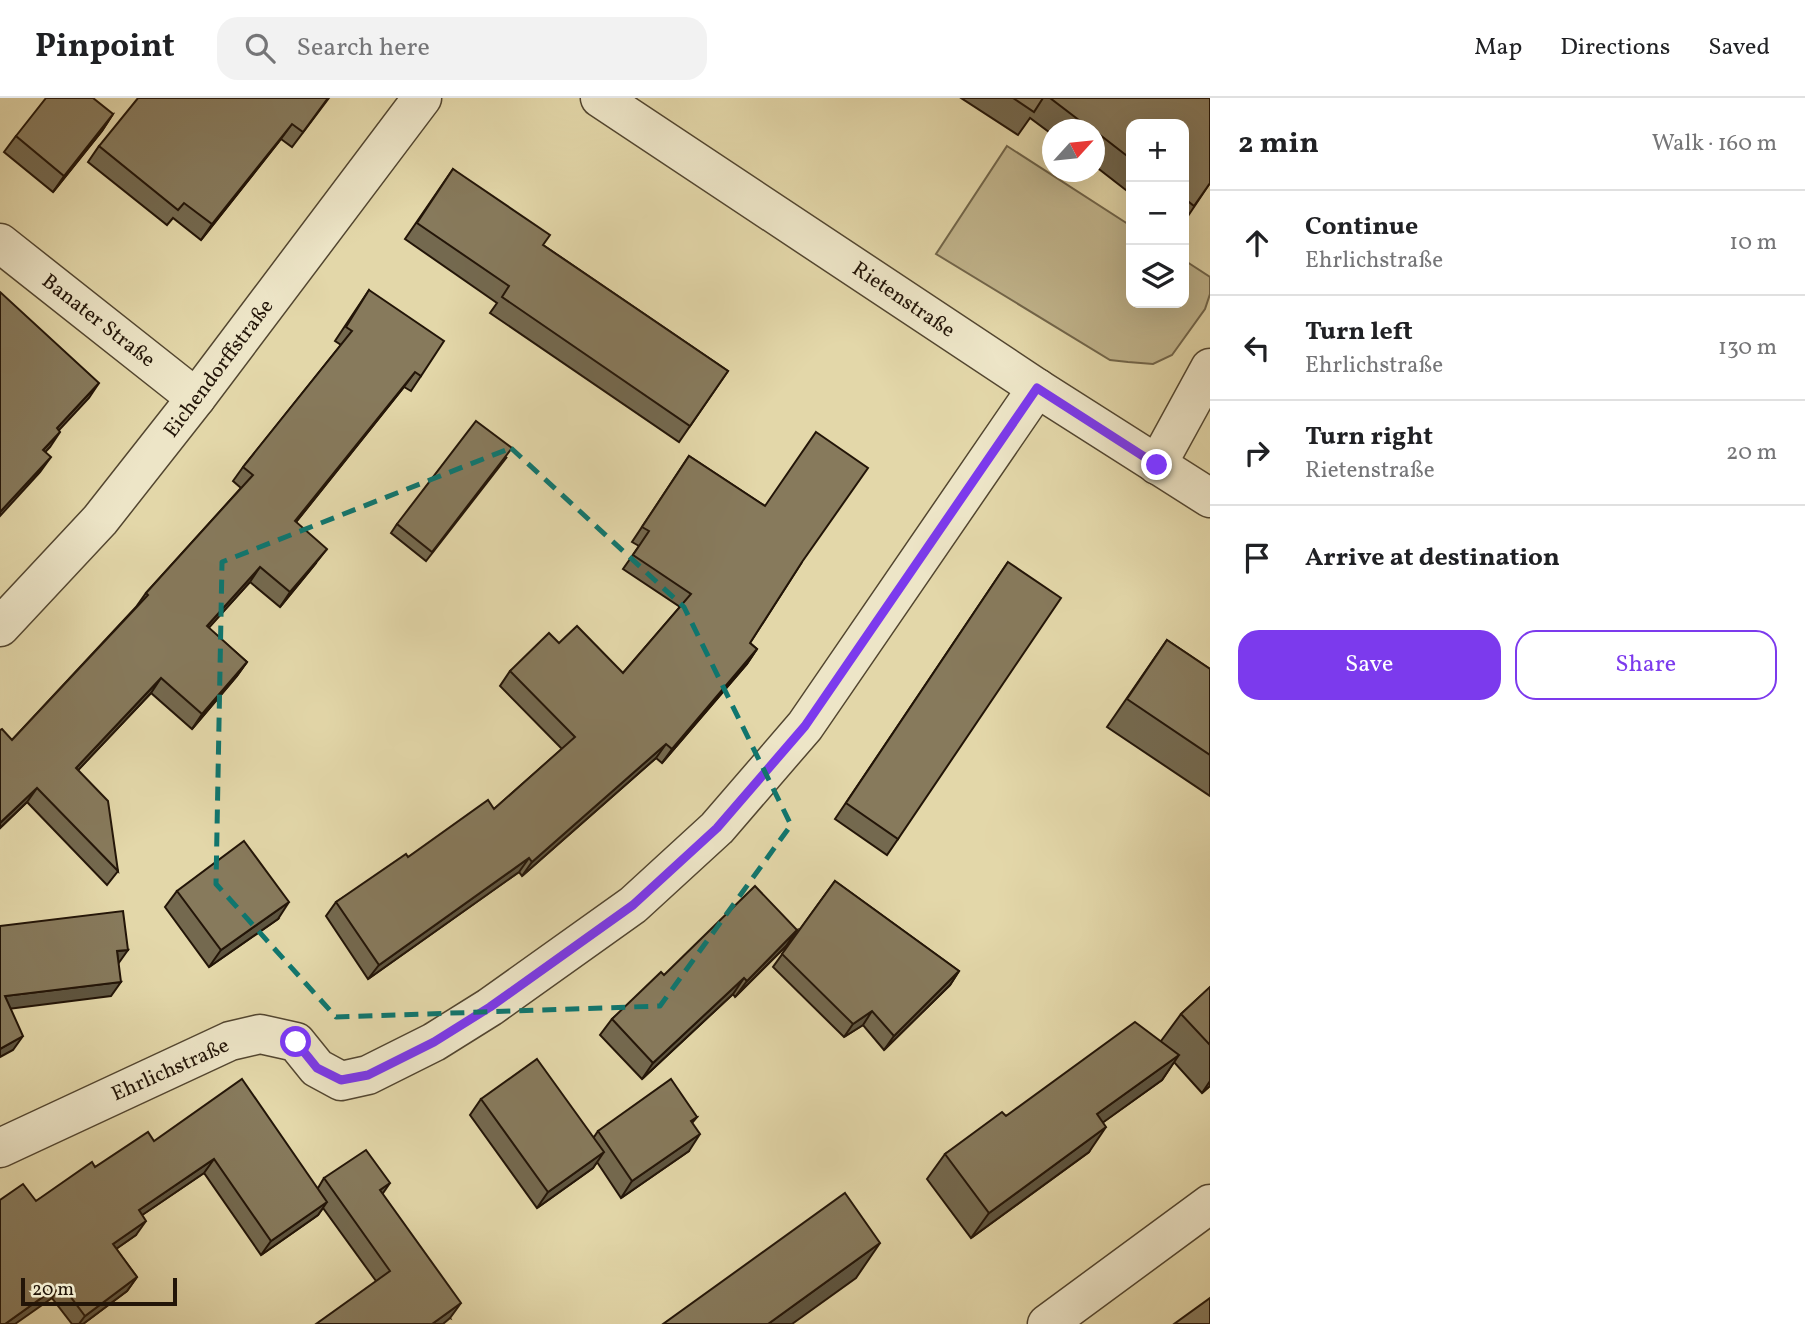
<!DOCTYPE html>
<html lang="en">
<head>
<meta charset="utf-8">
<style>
  body { margin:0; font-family:Vollkorn,serif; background:#f2f2f2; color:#202124 }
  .controls { position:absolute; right:21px; top:21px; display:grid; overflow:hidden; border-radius:14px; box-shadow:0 7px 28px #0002 }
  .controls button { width:63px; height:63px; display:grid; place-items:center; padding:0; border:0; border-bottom:2px solid #e0e0e0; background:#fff; color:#202124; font:35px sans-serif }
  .compass { position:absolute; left:1042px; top:21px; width:63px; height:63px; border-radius:50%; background:#fff; box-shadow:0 7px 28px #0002; rotate:63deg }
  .scale { position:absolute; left:21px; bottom:18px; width:156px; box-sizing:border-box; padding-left:7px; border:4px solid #231508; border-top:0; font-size:19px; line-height:24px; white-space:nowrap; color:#231508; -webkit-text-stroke:5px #ede5c7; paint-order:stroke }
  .stop { position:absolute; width:21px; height:21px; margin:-16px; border:5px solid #7c3aed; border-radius:50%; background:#fff }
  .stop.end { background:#7c3aed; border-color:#fff; box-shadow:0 2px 7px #0008 }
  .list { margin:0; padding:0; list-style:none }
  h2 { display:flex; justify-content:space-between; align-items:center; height:91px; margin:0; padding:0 28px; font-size:30px }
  h2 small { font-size:23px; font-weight:400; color:#757577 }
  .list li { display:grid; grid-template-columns:46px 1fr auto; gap:21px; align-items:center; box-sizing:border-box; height:105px; padding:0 28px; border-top:2px solid #e0e0e0 }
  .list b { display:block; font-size:26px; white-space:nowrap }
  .list p { margin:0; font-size:23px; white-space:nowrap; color:#757577 }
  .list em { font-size:23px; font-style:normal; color:#757577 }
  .actions { display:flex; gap:14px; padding:21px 28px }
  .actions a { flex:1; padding:16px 0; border:2px solid #7c3aed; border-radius:21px; text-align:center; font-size:24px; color:#7c3aed }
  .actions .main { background:#7c3aed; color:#fff }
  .icon { flex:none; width:38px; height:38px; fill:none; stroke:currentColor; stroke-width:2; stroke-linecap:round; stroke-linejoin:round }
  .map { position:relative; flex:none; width:1210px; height:1226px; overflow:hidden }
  header { display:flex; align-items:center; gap:42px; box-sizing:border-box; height:98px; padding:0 35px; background:#fff; border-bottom:2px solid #e0e0e0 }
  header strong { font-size:33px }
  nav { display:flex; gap:38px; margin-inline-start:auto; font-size:24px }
  .search { width:490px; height:63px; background:#f2f2f2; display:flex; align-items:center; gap:18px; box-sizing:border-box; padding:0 24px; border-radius:21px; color:#757577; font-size:26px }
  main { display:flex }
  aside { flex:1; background:#fff }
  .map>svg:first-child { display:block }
  .green { fill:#c2b68e; stroke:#72664b; stroke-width:2 }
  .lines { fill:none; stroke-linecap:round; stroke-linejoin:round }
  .street-casing { stroke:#534630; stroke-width:41 }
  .street { stroke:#ede5c7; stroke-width:38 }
  .wall { fill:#74694f; stroke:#231508; stroke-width:2 }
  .shaded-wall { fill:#5e5540; stroke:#231508; stroke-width:2 }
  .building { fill:#877a5c; stroke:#231508; stroke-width:2 }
  .route { stroke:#7c3aed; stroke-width:9 }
  .marked { fill:none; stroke:#0f766e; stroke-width:5; stroke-dasharray:14 9; stroke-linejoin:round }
  .labels { text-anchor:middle; stroke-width:5; stroke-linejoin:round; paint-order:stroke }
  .street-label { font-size:21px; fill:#231508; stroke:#ede5c7 }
</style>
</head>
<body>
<header>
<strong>Pinpoint</strong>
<div class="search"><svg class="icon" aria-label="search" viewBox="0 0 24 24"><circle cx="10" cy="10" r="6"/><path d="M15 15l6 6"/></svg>Search here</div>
<nav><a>Map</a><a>Directions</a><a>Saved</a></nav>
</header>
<main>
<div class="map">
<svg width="1210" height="1226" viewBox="0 0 1210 1226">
  <rect width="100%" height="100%" fill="#e3d7a9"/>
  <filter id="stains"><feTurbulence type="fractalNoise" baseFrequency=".00286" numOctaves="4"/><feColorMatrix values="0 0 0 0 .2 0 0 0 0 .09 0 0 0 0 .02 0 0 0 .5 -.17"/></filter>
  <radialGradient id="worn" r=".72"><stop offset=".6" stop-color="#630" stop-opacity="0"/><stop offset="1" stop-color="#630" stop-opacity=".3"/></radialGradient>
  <!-- green -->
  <path class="green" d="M 1007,48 L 1131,128 L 1131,205 L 1184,205 L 1184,162 L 1210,179 L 1210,196 L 1205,211 L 1172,257 L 1153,266 L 1128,264 L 1110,262 L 936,156 Z"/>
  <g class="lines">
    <defs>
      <g id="street">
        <path d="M 600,0 L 1037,290 L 1210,400"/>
        <path d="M 0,145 L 196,300"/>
        <path d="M 1157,367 L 1210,270"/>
        <path d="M 0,529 L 100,422 L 196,300 L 422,0"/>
        <path d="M 0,1050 L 230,943 L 260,936 L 296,944 L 317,970 L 341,983 L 368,977 L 434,944 L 490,909 L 633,807 L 717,730 L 805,628 L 1037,290"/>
        <path d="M 1047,1226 L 1210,1106"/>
      </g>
    </defs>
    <!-- street casing -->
    <use href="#street" class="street-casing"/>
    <!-- street -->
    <use href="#street" class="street"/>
  </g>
  <!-- wall -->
  <g class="wall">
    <path d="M 329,0 L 292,49 L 281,41 L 201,142 L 173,120 L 167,127 L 88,64 L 99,48 Z"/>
    <path d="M 961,0 L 1210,0 L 1210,85 L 1184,124 L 1184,26 L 1131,26 L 1131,96 L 1095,68 L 1095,32 L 1053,32 L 1053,37 L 1030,20 L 1018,37 Z"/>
    <path d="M 113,16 L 102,33 L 53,94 L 4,54 L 16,38 Z"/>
    <path d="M 453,71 L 543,147 L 728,273 L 679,344 L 490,215 L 497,205 L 405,141 Z"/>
    <path d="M 369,192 L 421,278 L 411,293 L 404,289 L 296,424 L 316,465 L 280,509 L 250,484 L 208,530 L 247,564 L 237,578 L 192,631 L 151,595 L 78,672 L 118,773 L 107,787 L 27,704 L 0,730 L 0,632 L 12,642 L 136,509 L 146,495 L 241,390 L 233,383 L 243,369 L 341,247 L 335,243 Z"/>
    <path d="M 689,358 L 765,408 L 802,464 L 750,545 L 757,551 L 747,566 L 662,665 L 656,660 L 522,778 L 519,774 L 368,881 L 326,818 L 336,804 L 408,759 L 494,711 L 562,651 L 500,588 L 510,573 L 559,545 L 623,575 L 680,509 L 623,471 L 639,448 L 632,444 Z"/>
    <path d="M 507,359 L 426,463 L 391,435 L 397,426 Z"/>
    <path d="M 1008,464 L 898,741 L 887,757 L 835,721 Z"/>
    <path d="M 1167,542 L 1210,571 L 1210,698 L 1107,629 Z"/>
    <path d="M 835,783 L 959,873 L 950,887 L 884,952 L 863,927 L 844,939 L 773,869 Z"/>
    <path d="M 177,793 L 278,821 L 209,869 L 165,809 Z"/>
    <path d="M 797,832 L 786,848 L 735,899 L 733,896 L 642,981 L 600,937 L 612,921 L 664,877 Z"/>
    <path d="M 1210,889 L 1210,988 L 1202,995 L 1174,964 L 1162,982 L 1103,1024 L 1089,1054 L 971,1140 L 927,1081 L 945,1056 L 1006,1018 L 1161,943 L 1181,916 Z"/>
    <path d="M 481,1001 L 594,1039 L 598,1033 L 697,1019 L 692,1025 L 689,1053 L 621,1100 L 597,1064 L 593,1070 L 537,1110 L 470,1017 Z"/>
    <path d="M 154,1043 L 318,1090 L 324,1080 L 382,1095 L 450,1220 L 376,1183 L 323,1110 L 318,1117 L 261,1157 L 204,1075 L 142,1117 L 136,1137 L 116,1151 L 137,1179 L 127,1193 L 83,1226 L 72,1226 L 52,1200 L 36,1103 L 95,1069 Z"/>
  </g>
  <!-- shaded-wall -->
  <g class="shaded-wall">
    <path d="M 113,16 L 102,33 L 53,94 L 64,78 Z"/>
    <path d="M 292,26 L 281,41 L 201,142 L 212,126 Z"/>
    <path d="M 415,274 L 404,289 L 285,438 L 295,423 Z"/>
    <path d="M 99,285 L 89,300 L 47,345 L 57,330 Z"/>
    <path d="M 60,334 L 50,349 L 33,367 L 43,352 Z"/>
    <path d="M 51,359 L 40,374 L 0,418 L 0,414 Z"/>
    <path d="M 327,451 L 316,465 L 280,509 L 290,494 Z"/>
    <path d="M 260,469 L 250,484 L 197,543 L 207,528 Z"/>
    <path d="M 757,551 L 747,566 L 662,665 L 672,651 Z"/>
    <path d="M 247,564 L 237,578 L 192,631 L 202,616 Z"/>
    <path d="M 161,580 L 151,595 L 66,685 L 76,670 Z"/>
    <path d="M 666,646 L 656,660 L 522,778 L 532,764 Z"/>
    <path d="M 37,690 L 27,704 L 0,730 L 0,725 Z"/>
    <path d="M 529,760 L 519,774 L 368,881 L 379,867 Z"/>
    <path d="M 289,804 L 278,821 L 209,869 L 221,852 Z"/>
    <path d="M 797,832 L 786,848 L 735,899 L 747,883 Z"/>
    <path d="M 128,852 L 118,866 L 117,853 Z"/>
    <path d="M 959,873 L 950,887 L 884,952 L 894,938 Z"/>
    <path d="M 744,880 L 733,896 L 642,981 L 653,965 Z"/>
    <path d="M 121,884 L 111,898 L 0,912 L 5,898 Z"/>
    <path d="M 872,913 L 863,927 L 844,939 L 853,926 Z"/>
    <path d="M 23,938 L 13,952 L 0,959 L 0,951 Z"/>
    <path d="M 1179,957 L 1162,982 L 1080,1041 L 1097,1016 Z"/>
    <path d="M 1210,983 L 1210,988 L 1202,995 Z"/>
    <path d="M 1106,1029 L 1089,1054 L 971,1140 L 989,1115 Z"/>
    <path d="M 700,1036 L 689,1053 L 621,1100 L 632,1083 Z"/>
    <path d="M 604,1054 L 593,1070 L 537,1110 L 548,1094 Z"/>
    <path d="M 214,1061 L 204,1075 L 129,1126 L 139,1112 Z"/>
    <path d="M 390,1085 L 379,1101 L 380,1092 Z"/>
    <path d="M 327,1104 L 318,1117 L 261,1157 L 271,1143 Z"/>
    <path d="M 146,1123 L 136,1137 L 103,1160 L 113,1146 Z"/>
    <path d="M 880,1145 L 856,1180 L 792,1226 L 768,1226 Z"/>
    <path d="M 137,1179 L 127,1193 L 83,1226 L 79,1226 L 85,1218 Z"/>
    <path d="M 61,1186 L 52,1200 L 15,1226 L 5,1226 Z"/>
    <path d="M 461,1205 L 450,1220 L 443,1226 L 432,1226 Z"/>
  </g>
  <!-- building -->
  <g class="building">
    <path d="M 46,0 L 93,0 L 113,16 L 64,78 L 16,38 Z"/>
    <path d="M 138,0 L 328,0 L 303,34 L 292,26 L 212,126 L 184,105 L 178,112 L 99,48 Z"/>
    <path d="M 1013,0 L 1043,0 L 1034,14 Z"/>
    <path d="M 1050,0 L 1210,0 L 1210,85 L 1194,108 L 1184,100 L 1184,26 L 1131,26 L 1131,61 L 1095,33 L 1095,32 L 1092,32 Z"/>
    <path d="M 453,71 L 550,137 L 543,147 L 728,273 L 690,328 L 502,199 L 509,188 L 417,125 Z"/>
    <path d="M 369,192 L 444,243 L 421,278 L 415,274 L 295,423 L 327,451 L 290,494 L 260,469 L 207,528 L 247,564 L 202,616 L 161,580 L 76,670 L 108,703 L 118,773 L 37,690 L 0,725 L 0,632 L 2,631 L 12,642 L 148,497 L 146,495 L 253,377 L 243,369 L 352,233 L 346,229 Z"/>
    <path d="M 0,194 L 99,285 L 57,330 L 60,334 L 43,352 L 51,359 L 0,414 Z"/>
    <path d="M 476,323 L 512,350 L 432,454 L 397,426 Z"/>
    <path d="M 816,334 L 868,370 L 802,464 L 750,545 L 757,551 L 672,651 L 666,646 L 532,764 L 529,760 L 379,867 L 336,804 L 406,756 L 408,759 L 488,702 L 494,711 L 575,639 L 510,573 L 549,535 L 559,545 L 577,528 L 623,575 L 691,496 L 633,457 L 649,433 L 642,429 L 689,358 L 765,408 Z"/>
    <path d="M 1008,464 L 1061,500 L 898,741 L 846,705 Z"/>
    <path d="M 1167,542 L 1210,571 L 1210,657 L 1127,601 Z"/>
    <path d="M 244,743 L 289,804 L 221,852 L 177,793 Z"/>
    <path d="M 835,783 L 959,873 L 894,938 L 872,913 L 853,926 L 782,856 Z"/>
    <path d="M 755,788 L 797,832 L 747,883 L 744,880 L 653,965 L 612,921 L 661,874 L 664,877 Z"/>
    <path d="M 123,813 L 128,852 L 117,853 L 121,884 L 5,898 L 23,938 L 0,951 L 0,828 Z"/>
    <path d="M 1210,889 L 1210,947 L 1181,916 Z"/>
    <path d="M 1135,924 L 1179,957 L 1097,1016 L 1106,1029 L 989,1115 L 945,1056 L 1002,1014 L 1006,1018 Z"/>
    <path d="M 537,961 L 604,1054 L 548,1094 L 481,1001 Z"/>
    <path d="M 242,981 L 327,1104 L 271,1143 L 214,1061 L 139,1112 L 146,1123 L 113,1146 L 137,1179 L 85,1218 L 61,1186 L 5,1226 L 0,1226 L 0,1102 L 23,1086 L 36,1103 L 92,1064 L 95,1069 L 148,1034 L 154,1043 Z"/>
    <path d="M 671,981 L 697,1019 L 691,1023 L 700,1036 L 632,1083 L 598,1033 Z"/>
    <path d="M 366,1052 L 390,1085 L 380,1092 L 461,1205 L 432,1226 L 316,1226 L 390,1173 L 324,1080 Z"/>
    <path d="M 845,1095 L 880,1145 L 768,1226 L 663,1226 Z"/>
    <path d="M 1210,1200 L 1210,1226 L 1174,1226 Z"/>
  </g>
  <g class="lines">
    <!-- route -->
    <path class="route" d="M 296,944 L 317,970 L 341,982 L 368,977 L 434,944 L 490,909 L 633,807 L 717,730 L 805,628 L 1037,290 L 1157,367"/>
  </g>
  <!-- marked area -->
  <path class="marked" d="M 511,350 L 684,509 L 791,727 L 660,908 L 336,919 L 216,786 L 222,464 Z"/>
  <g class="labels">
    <!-- street labels -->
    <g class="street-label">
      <text transform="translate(904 201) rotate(34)" y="7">Rietenstraße</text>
      <text transform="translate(99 222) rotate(38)" y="7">Banater Straße</text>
      <text transform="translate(218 270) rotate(-53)" y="7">Eichendorffstraße</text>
      <text transform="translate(170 971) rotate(-24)" y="7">Ehrlichstraße</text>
    </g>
  </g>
  <rect width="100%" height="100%" filter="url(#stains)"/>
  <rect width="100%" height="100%" fill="url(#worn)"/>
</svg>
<div class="controls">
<button>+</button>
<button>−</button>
<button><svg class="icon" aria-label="layers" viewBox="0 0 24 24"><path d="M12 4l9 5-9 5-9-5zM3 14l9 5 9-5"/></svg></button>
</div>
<svg class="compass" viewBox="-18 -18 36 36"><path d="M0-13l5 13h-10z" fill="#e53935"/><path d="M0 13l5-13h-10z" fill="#757577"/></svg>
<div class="scale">20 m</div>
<div class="stop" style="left:296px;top:944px"></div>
<div class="stop end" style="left:1157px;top:367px"></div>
</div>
<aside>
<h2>2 min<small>Walk · 160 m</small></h2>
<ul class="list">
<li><svg class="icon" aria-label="ahead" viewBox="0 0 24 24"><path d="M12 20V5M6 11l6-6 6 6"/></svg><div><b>Continue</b><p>Ehrlichstraße</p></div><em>10 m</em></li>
<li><svg class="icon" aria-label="left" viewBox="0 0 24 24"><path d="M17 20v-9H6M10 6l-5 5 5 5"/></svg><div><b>Turn left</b><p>Ehrlichstraße</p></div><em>130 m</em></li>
<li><svg class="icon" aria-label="right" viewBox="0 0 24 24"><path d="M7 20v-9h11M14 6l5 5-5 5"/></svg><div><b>Turn right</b><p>Rietenstraße</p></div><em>20 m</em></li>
<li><svg class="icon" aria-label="arrive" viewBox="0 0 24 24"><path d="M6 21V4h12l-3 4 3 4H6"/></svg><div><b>Arrive at destination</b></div></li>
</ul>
<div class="actions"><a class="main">Save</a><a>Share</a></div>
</aside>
</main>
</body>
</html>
